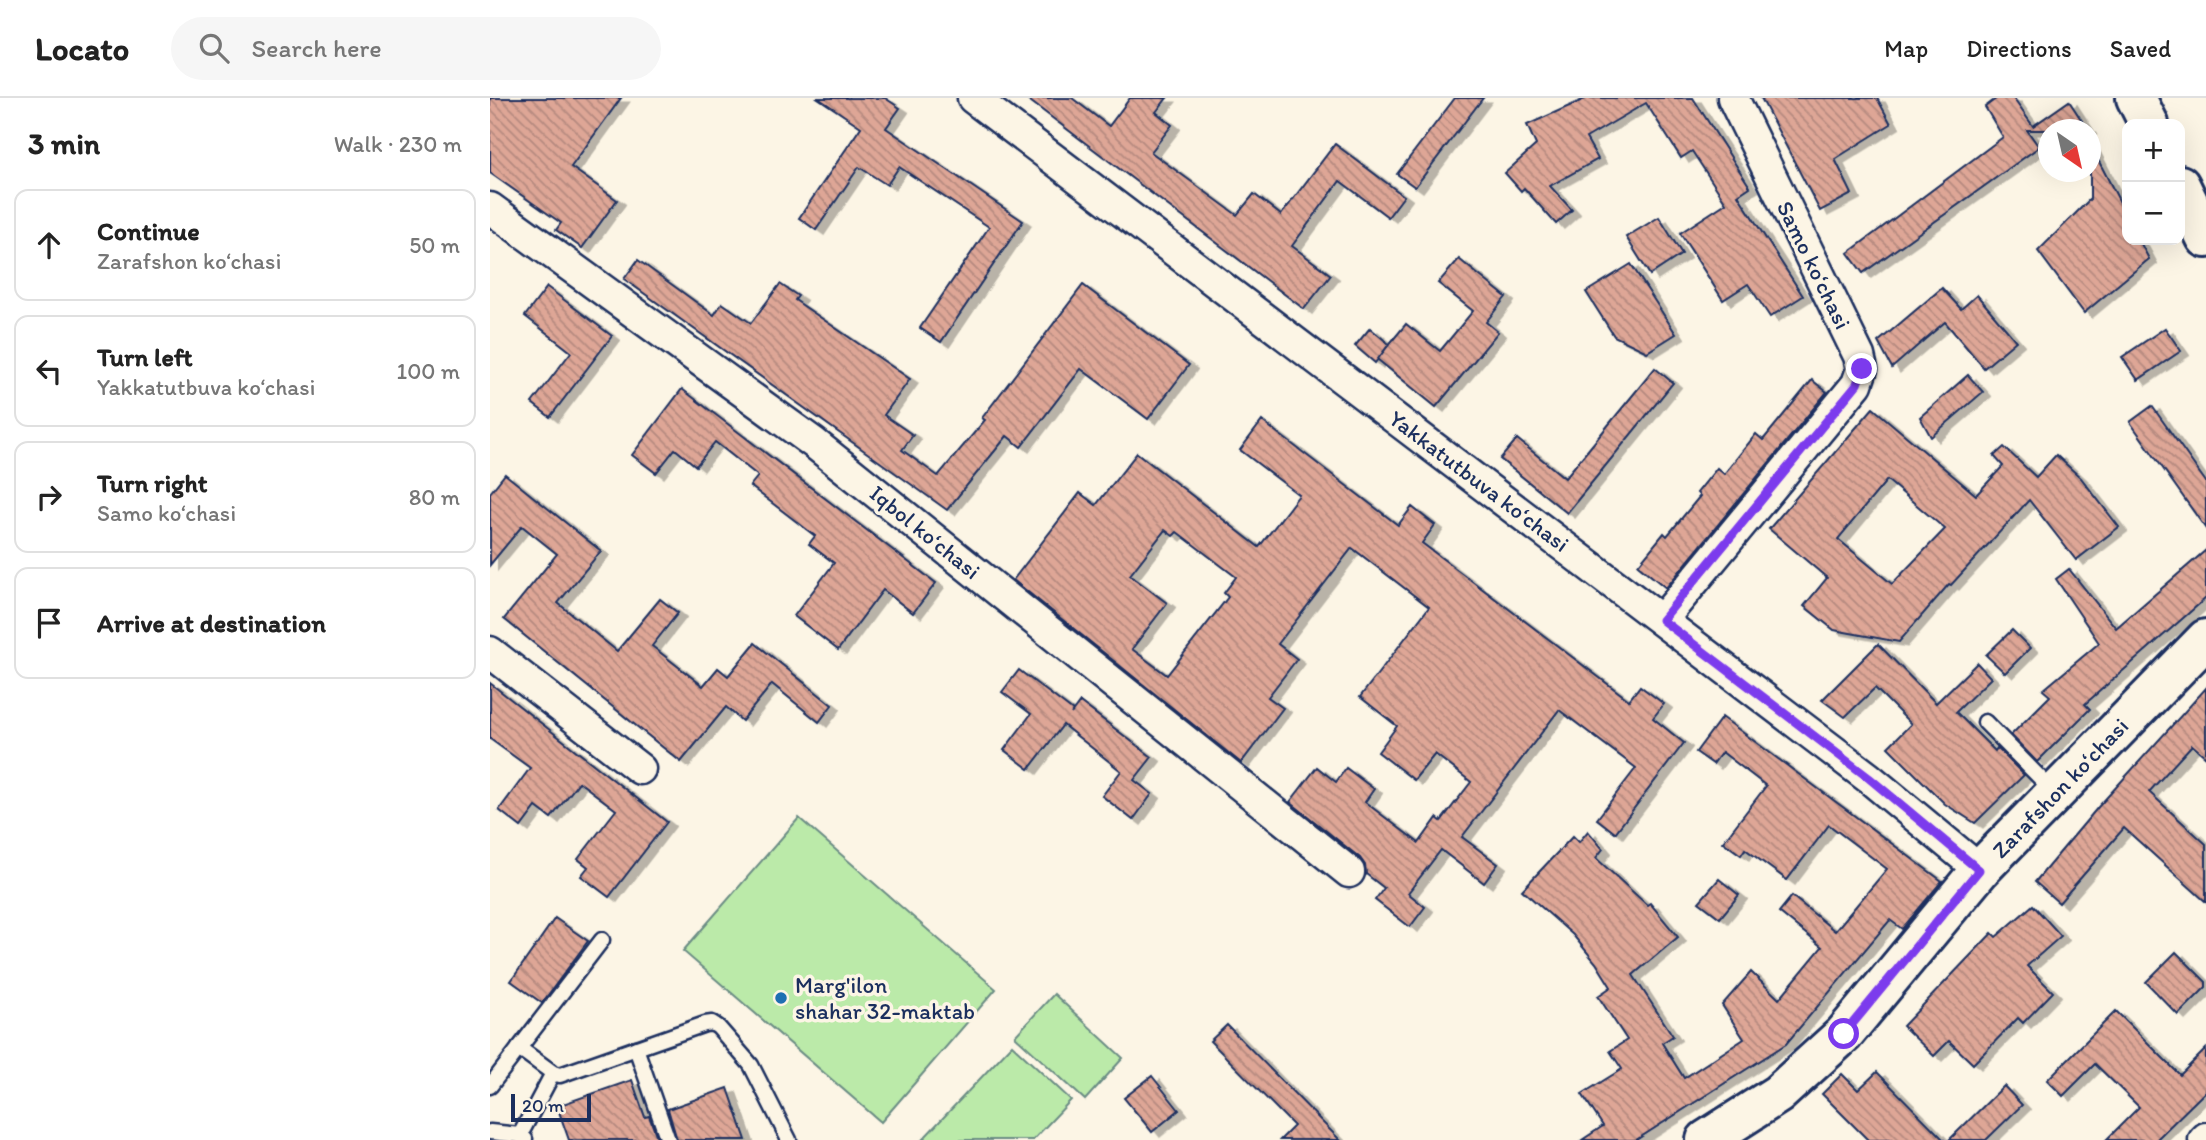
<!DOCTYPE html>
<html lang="en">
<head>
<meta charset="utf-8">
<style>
  body { margin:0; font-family:Itim,sans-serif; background:#f6f6f6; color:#222 }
  .controls { position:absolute; right:21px; top:21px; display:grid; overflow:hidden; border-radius:14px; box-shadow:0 7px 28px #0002 }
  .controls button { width:63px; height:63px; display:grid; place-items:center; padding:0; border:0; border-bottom:2px solid #e0e0e0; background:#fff; color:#222; font:35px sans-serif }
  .compass { position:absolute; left:1548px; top:21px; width:63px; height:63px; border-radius:50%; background:#fff; box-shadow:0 7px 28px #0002; rotate:146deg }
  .scale { position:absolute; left:21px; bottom:18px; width:80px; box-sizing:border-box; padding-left:7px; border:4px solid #1b2f5e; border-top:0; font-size:19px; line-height:24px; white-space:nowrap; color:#1b2f5e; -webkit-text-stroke:5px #fcf5e5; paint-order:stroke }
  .stop { position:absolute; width:21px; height:21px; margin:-16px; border:5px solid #7c3aed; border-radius:50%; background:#fff }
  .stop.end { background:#7c3aed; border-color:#fff; box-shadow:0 2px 7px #0008 }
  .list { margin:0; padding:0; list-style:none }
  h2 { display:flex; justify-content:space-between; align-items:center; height:91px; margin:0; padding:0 28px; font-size:30px }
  h2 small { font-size:23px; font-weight:400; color:#767676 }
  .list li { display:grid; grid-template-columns:46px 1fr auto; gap:21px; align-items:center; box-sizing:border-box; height:112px; margin:0 14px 14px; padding:0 14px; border:2px solid #e0e0e0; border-radius:14px }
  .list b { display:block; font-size:26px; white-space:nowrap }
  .list p { margin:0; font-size:23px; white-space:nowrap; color:#767676 }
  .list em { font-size:23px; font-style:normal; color:#767676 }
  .icon { flex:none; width:38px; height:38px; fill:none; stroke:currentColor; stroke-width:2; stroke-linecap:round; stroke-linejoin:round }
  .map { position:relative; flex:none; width:1716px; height:1042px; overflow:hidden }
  header { display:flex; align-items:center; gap:42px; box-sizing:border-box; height:98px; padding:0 35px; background:#fff; border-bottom:2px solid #e0e0e0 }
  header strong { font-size:33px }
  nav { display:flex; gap:38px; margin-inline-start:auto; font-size:24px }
  .search { width:490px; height:63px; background:#f6f6f6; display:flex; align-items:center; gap:18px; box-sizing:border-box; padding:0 24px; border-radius:38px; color:#767676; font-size:26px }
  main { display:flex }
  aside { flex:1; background:#fff }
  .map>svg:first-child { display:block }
  .green { fill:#bbeaa9; stroke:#6b8c84; stroke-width:2 }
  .building { fill:url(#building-back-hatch); stroke:#1b2f5e; stroke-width:2; fill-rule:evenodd; filter:url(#shadow) }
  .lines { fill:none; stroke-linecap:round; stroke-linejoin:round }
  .lane-casing { stroke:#1b2f5e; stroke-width:19 }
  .street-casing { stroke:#1b2f5e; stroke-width:35 }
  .secondary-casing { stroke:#1b2f5e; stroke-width:44 }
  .primary-casing { stroke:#1b2f5e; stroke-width:44 }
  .lane { stroke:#fcf5e5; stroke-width:14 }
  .street { stroke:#fcf5e5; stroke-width:30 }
  .secondary { stroke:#fcf5e5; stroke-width:38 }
  .primary { stroke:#fcf5e5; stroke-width:38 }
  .route { stroke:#7c3aed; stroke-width:9 }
  .poi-dot { fill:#1f6fb2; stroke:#fcf5e5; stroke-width:2.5 }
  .labels { text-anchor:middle; stroke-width:7; stroke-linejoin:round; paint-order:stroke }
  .street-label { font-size:23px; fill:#1b2f5e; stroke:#fcf5e5 }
  .poi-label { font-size:23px; fill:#1b2f5e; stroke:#fcf5e5; text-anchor:start }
</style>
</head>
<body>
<header>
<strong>Locato</strong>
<div class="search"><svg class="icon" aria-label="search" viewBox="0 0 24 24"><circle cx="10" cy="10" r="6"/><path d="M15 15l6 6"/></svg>Search here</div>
<nav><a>Map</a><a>Directions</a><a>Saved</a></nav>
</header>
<main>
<aside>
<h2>3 min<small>Walk · 230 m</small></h2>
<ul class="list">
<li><svg class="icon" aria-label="ahead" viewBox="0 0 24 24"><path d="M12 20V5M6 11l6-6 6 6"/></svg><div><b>Continue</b><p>Zarafshon koʻchasi</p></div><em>50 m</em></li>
<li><svg class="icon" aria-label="left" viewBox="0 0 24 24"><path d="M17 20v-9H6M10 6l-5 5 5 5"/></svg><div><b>Turn left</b><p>Yakkatutbuva koʻchasi</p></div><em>100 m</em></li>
<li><svg class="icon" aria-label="right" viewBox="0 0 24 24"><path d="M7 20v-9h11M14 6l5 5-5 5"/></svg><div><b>Turn right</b><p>Samo koʻchasi</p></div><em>80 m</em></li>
<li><svg class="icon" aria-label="arrive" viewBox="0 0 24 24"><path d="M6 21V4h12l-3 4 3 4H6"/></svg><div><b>Arrive at destination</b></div></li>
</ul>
</aside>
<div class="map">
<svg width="1716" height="1042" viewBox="0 0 1716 1042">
  <defs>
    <pattern id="building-back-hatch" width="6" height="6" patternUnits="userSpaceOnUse" patternTransform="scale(1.75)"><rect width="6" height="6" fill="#dea696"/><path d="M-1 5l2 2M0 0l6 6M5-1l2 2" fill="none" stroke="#b3887e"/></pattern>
    <filter id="shadow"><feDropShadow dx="8" dy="4.5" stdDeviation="0" flood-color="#0004"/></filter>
  </defs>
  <rect width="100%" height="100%" fill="#fcf5e5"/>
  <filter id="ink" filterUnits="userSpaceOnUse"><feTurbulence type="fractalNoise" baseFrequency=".0143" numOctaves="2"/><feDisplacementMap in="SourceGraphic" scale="14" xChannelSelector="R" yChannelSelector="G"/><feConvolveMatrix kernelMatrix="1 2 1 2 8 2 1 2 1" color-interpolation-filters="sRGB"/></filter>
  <g filter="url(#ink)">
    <!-- green -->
    <g class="green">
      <path d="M 309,720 L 506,891 L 391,1024 L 193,853 Z"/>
      <path d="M 564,896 L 633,960 L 595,1002 L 525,938 Z"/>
      <path d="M 522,947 L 581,1002 L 543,1042 L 432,1042 Z"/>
    </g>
    <!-- building -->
    <g class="building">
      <path d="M 0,0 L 131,0 L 81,69 L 127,102 L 92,150 L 66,132 L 71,125 L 0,75 Z"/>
      <path d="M 328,0 L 395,0 L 410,10 L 396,30 L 533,123 L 451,244 L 430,230 L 499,129 L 409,69 L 397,87 L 369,69 L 326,132 L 309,120 L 371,29 Z"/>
      <path d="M 536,0 L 582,0 L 619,28 L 640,0 L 677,0 L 666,14 L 682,27 L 661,54 L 747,117 L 764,96 L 791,117 L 845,46 L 914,98 L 898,119 L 850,83 L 802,148 L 841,177 L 814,211 Z"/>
      <path d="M 965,0 L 993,0 L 925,89 L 907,76 Z"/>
      <path d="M 1097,0 L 1203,0 L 1260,89 L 1248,97 L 1313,198 L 1280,219 L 1258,186 L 1233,202 L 1190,135 L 1236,105 L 1202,53 L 1191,60 L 1156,5 L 1096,40 L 1108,61 L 1060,88 L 1082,112 L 1066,126 L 1034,90 L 1031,93 L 1015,75 L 1046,47 L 1037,27 Z"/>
      <path d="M 1271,0 L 1387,0 L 1401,26 L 1345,61 L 1362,96 L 1330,113 Z"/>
      <path d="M 1507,0 L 1523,0 L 1543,28 L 1579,3 L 1598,32 L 1537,32 L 1549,49 L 1373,175 L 1358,155 L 1513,39 L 1495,9 Z"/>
      <path d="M 1600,46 L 1637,118 L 1637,142 L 1649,142 L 1659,161 L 1594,215 L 1548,153 L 1600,101 Z"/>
      <path d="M 1169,119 L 1192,156 L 1160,177 L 1136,139 Z"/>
      <path d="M 969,161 L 1016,199 L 996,224 L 1008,234 L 946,309 L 887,261 L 916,226 L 950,253 L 983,213 L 948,185 Z"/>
      <path d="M 148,162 L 224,217 L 232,205 L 261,225 L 290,186 L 308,198 L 305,202 L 420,281 L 394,317 L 423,337 L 412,352 L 448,378 L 495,322 L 492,320 L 593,187 L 699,267 L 658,321 L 591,271 L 531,349 L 517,338 L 457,412 L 134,181 Z"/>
      <path d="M 1141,166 L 1186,236 L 1157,254 L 1124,238 L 1096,194 Z"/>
      <path d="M 57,189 L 122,238 L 60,319 L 42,305 L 81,254 L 35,218 Z"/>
      <path d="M 1452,190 L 1471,211 L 1487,197 L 1526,243 L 1494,270 L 1455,224 L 1402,270 L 1388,244 Z"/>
      <path d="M 880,230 L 899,246 L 885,265 L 865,248 Z"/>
      <path d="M 1675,230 L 1691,253 L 1648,282 L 1632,259 Z"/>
      <path d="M 1165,270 L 1183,285 L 1077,415 L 1010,361 L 1027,341 L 1075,380 Z"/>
      <path d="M 1478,277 L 1493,294 L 1441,339 L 1430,319 Z"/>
      <path d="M 1322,282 L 1337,294 L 1176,490 L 1148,467 L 1174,435 L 1177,438 L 1210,398 L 1207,395 L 1227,370 L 1234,376 L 1266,336 L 1273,342 Z"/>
      <path d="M 192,291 L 446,485 L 423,515 L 393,492 L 348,552 L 304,518 L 344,465 L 319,446 L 325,438 L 260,388 L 268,378 L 225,344 L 206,368 L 185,351 L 166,375 L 142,357 Z"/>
      <path d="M 1662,308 L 1716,384 L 1716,431 L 1640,324 Z"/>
      <path d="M 1383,310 L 1486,397 L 1513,368 L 1504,358 L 1514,349 L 1546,379 L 1566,357 L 1591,380 L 1629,429 L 1586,462 L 1539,402 L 1461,487 L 1459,486 L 1409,544 L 1344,532 L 1314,508 L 1337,480 L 1279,431 ZM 1397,382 L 1455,431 L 1402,486 L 1348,441 Z"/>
      <path d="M 772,323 L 908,427 L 922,409 L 945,427 L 932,445 L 1139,602 L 1150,588 L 1174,606 L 1163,620 L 1194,645 L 1125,735 L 1107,721 L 1146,670 L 1069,612 L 972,739 L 1008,766 L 994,785 L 951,752 L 918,795 L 935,809 L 920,829 L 885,802 L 894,790 L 876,776 L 875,767 L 870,760 L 800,704 L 827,669 L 846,684 L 856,670 L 884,691 L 875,704 L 929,745 L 947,720 L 951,723 L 981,684 L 945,656 L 924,682 L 888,654 L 907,628 L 870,599 L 939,509 L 862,450 L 788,546 L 807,561 L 778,599 L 793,610 L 751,665 L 523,482 L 590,395 L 606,407 L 647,355 L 769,449 L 809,397 L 750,352 ZM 675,432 L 683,438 L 687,434 L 746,479 L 734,495 L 738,499 L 677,577 L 642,551 L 677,505 L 640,477 Z"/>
      <path d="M 15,376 L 111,453 L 68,505 L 127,553 L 170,501 L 188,515 L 162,548 L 213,588 L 228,570 L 238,578 L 265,545 L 342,607 L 329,624 L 282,586 L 252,623 L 236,609 L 191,664 L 14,521 L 67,456 L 32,428 L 0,467 L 0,395 Z"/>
      <path d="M 1716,452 L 1716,500 L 1595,606 L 1600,611 L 1547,664 L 1521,637 L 1560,598 L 1553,592 L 1609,545 L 1566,481 L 1579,471 L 1626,530 Z"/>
      <path d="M 1522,532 L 1540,550 L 1515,575 L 1496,557 Z"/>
      <path d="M 1388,546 L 1446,605 L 1487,565 L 1501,580 L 1466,614 L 1505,653 L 1507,650 L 1534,677 L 1485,725 L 1455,706 L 1398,649 L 1421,626 L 1385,590 L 1355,619 L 1332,602 Z"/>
      <path d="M 529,572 L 583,613 L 581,616 L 590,604 L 662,659 L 644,682 L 662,696 L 643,722 L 612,698 L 631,673 L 573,627 L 539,671 L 514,652 L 541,616 L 512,594 Z"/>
      <path d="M 0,585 L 177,724 L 119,799 L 91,778 L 98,769 L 88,761 L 126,712 L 89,684 L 61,720 L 46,709 L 31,729 L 9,712 L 40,670 L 0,641 Z"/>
      <path d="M 1716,590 L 1716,659 L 1702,647 L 1659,694 L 1716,746 L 1716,804 L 1634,730 L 1569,805 L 1545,784 L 1609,708 Z"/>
      <path d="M 1232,619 L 1452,783 L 1412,831 L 1400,822 L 1296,946 L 1146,1042 L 1092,1042 L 1113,1028 L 1092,996 L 1132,971 L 1120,953 L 1137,942 L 1108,898 L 1121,889 L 1106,865 L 1083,837 L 1032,792 L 1083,738 L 1089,744 L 1098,733 L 1113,751 L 1106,760 L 1157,807 L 1160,805 L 1188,839 L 1143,877 L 1183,938 L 1172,945 L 1194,980 L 1254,941 L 1232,907 L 1261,874 L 1289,901 L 1332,849 L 1289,814 L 1302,798 L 1345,833 L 1397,771 L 1339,727 L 1297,782 L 1255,751 L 1251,757 L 1233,744 L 1276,688 L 1232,654 L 1223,666 L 1206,654 Z"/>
      <path d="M 1229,781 L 1249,797 L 1230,820 L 1209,804 Z"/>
      <path d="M 1543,807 L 1571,838 L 1537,868 L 1563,894 L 1533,925 L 1528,920 L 1483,966 L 1459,943 L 1444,958 L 1413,928 L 1502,835 L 1506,839 Z"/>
      <path d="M 65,820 L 98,843 L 52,905 L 21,883 Z"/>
      <path d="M 1686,854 L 1716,884 L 1716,889 L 1688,917 L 1656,884 Z"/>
      <path d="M 1626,913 L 1690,977 L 1716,951 L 1716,993 L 1666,1042 L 1616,1042 L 1649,1009 L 1605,966 L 1573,998 L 1557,982 Z"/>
      <path d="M 737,927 L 850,1042 L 790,1042 L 804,1028 L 720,943 Z"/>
      <path d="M 1387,974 L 1454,1042 L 1378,1042 L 1332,996 L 1352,976 L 1368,992 Z"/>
      <path d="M 662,978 L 689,1012 L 662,1034 L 634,1000 Z"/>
      <path d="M 142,982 L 155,1019 L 159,1018 L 168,1042 L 79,1042 L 67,1008 Z"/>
      <path d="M 1514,988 L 1532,1007 L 1496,1042 L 1459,1042 Z"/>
      <path d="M 238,990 L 256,1042 L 187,1042 L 178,1011 Z"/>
    </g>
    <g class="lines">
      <defs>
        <g id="lane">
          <path d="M 1495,624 L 1564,694"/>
          <path d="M 29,950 L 63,975 L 70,977 L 215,926 L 222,925 L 228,929 L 261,967 L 299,1042"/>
          <path d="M 146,950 L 178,1042"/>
          <path d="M 0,988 L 112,842"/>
          <path d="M 0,1034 L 30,1037 L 35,1041"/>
          <path d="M 30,1037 L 63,975"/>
        </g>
        <g id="street">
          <path d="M 483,0 L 1379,680 L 1490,772"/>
          <path d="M 0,110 L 324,345 L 859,774"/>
          <path d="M 1172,522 L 1367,286 L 1372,271 L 1369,258 L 1243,0"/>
          <path d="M 0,554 L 150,671"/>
          <path d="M 1714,1042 L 1716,1040"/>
        </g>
        <path id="secondary" d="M 1216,1042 L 1288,996 L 1354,936 L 1490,772 L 1716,541"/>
        <g id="primary">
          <path d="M 1646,0 L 1659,26"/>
          <path d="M 1690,87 L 1716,140"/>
        </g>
      </defs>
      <!-- lane casing -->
      <use href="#lane" class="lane-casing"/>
      <!-- street casing -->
      <use href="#street" class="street-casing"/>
      <!-- secondary casing -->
      <use href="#secondary" class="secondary-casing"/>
      <!-- primary casing -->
      <use href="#primary" class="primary-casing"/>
      <!-- lane -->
      <use href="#lane" class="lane"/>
      <!-- street -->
      <use href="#street" class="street"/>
      <!-- secondary -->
      <use href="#secondary" class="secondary"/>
      <!-- primary -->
      <use href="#primary" class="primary"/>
    </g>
  </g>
  <g class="lines" filter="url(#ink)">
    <!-- route -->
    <path class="route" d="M 1354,936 L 1489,772 L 1379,680 L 1172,522 L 1367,286 L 1372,271"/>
  </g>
  <!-- markers -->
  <circle class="poi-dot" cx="291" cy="900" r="7"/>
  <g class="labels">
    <!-- street labels -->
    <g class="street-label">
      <text transform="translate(1324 167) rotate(64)" y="8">Samo koʻchasi</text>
      <text transform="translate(989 383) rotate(37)" y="8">Yakkatutbuva koʻchasi</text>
      <text transform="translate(435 434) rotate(39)" y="8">Iqbol koʻchasi</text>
      <text transform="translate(1570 690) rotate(-46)" y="8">Zarafshon koʻchasi</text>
    </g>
    <!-- poi labels -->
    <g class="poi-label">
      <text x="305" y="895">Marg'ilon<tspan x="305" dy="26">shahar 32-maktab</tspan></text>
    </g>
  </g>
</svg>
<div class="controls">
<button>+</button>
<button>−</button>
</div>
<svg class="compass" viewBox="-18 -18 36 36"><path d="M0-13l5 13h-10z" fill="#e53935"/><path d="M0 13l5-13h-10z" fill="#767676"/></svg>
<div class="scale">20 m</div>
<div class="stop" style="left:1354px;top:936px"></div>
<div class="stop end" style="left:1372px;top:271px"></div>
</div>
</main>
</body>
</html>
